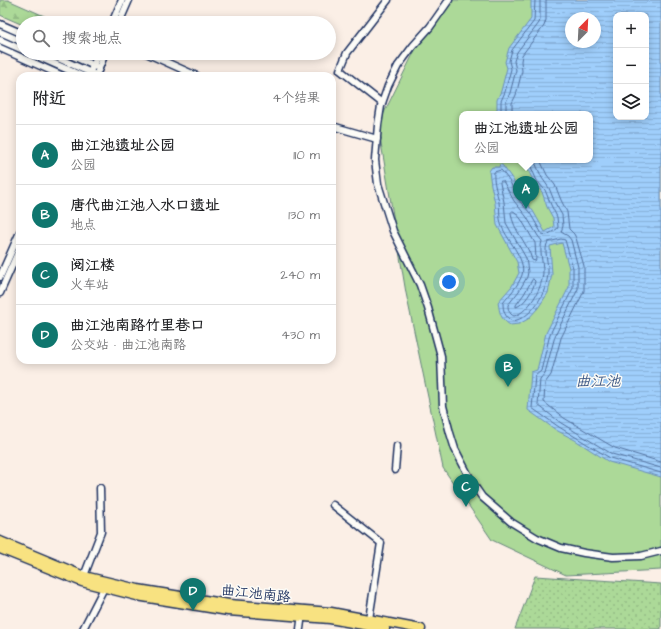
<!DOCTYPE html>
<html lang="zh">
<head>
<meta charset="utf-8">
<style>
  body { margin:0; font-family:"Architects Daughter","LXGW WenKai TC",sans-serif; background:#f2f2f2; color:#202124 }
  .controls { position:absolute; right:12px; top:12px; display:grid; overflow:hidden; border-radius:8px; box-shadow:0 2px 10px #0003 }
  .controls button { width:36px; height:36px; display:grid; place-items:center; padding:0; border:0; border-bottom:1px solid #e0e0e0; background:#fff; color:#202124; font:20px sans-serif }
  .compass { position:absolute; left:565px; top:12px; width:36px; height:36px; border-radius:50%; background:#fff; box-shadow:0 2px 10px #0003; rotate:24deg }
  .you { position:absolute; left:449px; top:282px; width:14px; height:14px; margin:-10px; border:3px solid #fff; border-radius:50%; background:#1a73e8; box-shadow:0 0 0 6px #1a73e833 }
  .badge { display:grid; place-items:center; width:26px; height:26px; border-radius:50%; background:#0f766e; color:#fff; font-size:13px; font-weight:700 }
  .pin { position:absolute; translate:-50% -33px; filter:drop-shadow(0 1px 2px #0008) }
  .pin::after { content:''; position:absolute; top:21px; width:14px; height:12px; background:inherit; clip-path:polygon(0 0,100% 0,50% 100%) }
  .popup { position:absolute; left:459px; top:111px; width:134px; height:52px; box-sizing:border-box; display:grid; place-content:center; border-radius:8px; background:#fff; filter:drop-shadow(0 1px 3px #0005); font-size:13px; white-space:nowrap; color:#757577 }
  .popup b { font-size:15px; color:#202124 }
  .popup::after { content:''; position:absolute; left:50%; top:100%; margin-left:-8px; border:8px solid transparent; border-top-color:#fff }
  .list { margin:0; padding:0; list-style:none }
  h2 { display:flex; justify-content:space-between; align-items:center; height:52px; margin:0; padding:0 16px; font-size:17px }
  h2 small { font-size:13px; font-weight:400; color:#757577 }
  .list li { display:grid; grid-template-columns:26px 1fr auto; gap:12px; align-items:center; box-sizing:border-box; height:60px; padding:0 16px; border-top:1px solid #e0e0e0 }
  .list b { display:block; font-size:15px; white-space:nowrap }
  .list p { margin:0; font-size:13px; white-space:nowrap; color:#757577 }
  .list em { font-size:13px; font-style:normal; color:#757577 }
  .icon { flex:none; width:22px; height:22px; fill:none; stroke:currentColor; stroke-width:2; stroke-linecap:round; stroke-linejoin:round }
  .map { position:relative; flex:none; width:661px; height:629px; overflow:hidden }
  .search { position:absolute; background:#fff; box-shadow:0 2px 10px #0003; left:16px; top:16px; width:320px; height:44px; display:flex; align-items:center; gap:10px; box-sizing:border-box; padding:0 14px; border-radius:22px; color:#757577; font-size:15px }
  .panel { position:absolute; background:#fff; box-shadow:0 2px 10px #0003; left:16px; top:72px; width:320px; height:292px; border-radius:12px }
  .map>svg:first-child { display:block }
  .grass { fill:url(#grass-dots); stroke:#64847b }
  .forest { fill:url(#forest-firs); stroke:#64847b }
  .park { fill:#acd998; stroke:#64847b; fill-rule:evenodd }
  .water { fill:url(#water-rules); stroke:#6a8ebc; fill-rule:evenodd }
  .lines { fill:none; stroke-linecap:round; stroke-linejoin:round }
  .shore { stroke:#506f9d; stroke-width:1 }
  .minor-casing { stroke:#1b2f5e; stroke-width:9 }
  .major-casing { stroke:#1b2f5e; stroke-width:11 }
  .minor { stroke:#fdfcf7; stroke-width:6 }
  .major { stroke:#f8e281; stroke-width:8 }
  .labels { text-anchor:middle; stroke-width:3; stroke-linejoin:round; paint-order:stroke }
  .street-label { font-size:14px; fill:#1b2f5e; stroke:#fdfcf7 }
  .water-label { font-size:15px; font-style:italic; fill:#3c5785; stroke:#fdfcf7 }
</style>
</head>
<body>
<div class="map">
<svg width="661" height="629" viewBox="0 0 661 629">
  <defs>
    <pattern id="grass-dots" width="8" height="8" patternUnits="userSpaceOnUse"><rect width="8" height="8" fill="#acd998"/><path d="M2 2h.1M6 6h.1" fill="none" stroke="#93bb85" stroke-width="1.8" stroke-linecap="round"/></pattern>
    <pattern id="forest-firs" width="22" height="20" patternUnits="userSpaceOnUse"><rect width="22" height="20" fill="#acd998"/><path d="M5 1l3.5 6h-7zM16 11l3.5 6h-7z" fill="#93bb85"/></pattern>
    <pattern id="water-rules" width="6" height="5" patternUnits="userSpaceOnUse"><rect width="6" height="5" fill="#9fcefb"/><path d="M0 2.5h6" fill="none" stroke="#88b1da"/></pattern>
  </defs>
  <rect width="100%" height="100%" fill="#fbefe6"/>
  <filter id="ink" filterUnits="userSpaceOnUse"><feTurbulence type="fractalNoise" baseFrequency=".025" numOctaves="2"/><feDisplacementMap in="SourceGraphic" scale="8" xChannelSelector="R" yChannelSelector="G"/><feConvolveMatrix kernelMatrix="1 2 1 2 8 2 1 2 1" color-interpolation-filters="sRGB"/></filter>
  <g filter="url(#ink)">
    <!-- grass -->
    <path class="grass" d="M 535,576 L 661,584 L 661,629 L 515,629 Z"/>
    <!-- forest -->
    <path class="forest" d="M 0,0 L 8,0 L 60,23 L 23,23 L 23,25 L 0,15 Z"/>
    <!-- park -->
    <path class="park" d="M 447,0 L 661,0 L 661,570 L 566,575 L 492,540 L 443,468 L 406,293 L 378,125 L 422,36 ZM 616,15 L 646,15 L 646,117 L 616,117 ZM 571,18 L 595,18 L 595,42 L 571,42 ZM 462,114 L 590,114 L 590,160 L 462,160 Z"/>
    <!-- water -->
    <path class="water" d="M 531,0 L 661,0 L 661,477 L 609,462 L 575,440 L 556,430 L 528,410 L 531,372 L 537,370 L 546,333 L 569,287 L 569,268 L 562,243 L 550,246 L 552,274 L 548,293 L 538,308 L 528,319 L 519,324 L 510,325 C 500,318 500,314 498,302 L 512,286 L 519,273 L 517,262 L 497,225 L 495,203 L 491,185 L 489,171 L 492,167 L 499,167 L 500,164 L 503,166 L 513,180 L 521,196 L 533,211 L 545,232 L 554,227 L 553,218 L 547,207 L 542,192 L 534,183 L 524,160 L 590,160 L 590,114 L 497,114 L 497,100 L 501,91 L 507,68 L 505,62 L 509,48 L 531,19 ZM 616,15 L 646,15 L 646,117 L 616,117 ZM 571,18 L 595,18 L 595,42 L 571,42 Z"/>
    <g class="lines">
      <!-- shore -->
      <g class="shore">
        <path d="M 501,114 L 501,101 L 505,92 L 511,69 L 509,61 L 512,50 L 534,21 L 535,0"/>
        <path d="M 506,114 L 506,102 L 510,93 L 516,70 L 514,61 L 517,52 L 539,23 L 540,20 L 540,0"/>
        <path d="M 512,114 L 512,103 L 516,95 L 522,71 L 521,61 L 522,55 L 544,26 L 546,20 L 546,0"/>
        <path d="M 528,160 L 537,181 L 545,190 L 551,205 L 557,217 L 558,227 L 557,229 L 547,235 L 542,234 L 530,213 L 518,199 L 510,182 L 502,171 L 501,170 L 494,172 C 493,182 497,192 499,202 C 500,209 499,217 501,224 C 505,238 527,259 522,275 C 518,286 510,294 503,303 C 503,311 505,317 512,321 C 532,319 547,292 548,273 C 549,265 543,249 548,242 L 561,239 L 565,240 L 573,268 L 573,288 L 550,334 L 541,371 L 535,376 L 532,408 L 559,427 L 610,458 L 661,473"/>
        <path d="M 534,160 L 542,178 L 549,188 L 555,203 L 562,215 L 563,226 L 561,232 L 568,236 L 571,240 L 578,267 L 578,289 L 555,336 L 545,373 L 540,379 L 538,405 L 561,423 L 612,454 L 661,468"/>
        <path d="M 540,160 L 547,175 L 555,185 L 561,200 L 567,212 L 569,229 L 574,234 L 576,238 L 584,266 L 584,291 L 561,338 L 551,375 L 545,383 L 544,402 L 564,418 L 615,448 L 661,462"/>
        <path d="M 501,181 L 503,181 L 514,201 L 526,216 L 538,236 L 542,241 C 539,251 543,262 543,272 C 543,287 529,312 514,316 C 509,314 508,309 508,305 L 519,291 L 527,277 L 528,272 L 526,258 L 506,223 L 504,202 L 500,183 Z"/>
        <path d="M 513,211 L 515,212 L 521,219 L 535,243 L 536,259 L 535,261 L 532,260 C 528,243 513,231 511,213 Z"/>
        <path d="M 533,279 L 535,281 C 534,289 524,305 516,307 L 516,305 L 524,294 L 532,280 Z"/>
      </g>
      <defs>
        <g id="minor">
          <path d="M 449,0 L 430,27 L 413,46 L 398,66 L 388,86 L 381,106 L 378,125 L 375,160 L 378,184 L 393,231 L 420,285 L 428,308 L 441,356 L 443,406 L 450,433 L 455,449 L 473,484 L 482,497 L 511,522 L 537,538 L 561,548 L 584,553 L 613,557 L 641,556 L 661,551"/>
          <path d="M 112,23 L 122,0"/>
          <path d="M 119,23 L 129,0"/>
          <path d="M 0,24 L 23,34"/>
          <path d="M 0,32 L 23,42"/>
          <path d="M 0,40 L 23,50"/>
          <path d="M 0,48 L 63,76"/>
          <path d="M 30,53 L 82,76"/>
          <path d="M 47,53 L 96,75"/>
          <path d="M 66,53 L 99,68"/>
          <path d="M 146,53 L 197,76"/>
          <path d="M 92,68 L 99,53"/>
          <path d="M 98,71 L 105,53"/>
          <path d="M 382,103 L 340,70 L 347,53 L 388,0"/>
          <path d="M 332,126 L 377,139"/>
          <path d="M 0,277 L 20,232"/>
          <path d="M 0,293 L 20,248"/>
          <path d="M 395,470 L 397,446"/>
          <path d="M 333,505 L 381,543 L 369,619"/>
          <path d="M 84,576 L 101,532 L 100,488"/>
          <path d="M 83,629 L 104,588"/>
          <path d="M 300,629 L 302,614"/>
        </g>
        <g id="major">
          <path d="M 0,541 L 84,576 L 138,589 L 229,604 L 331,612 L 421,629"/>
          <path d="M 0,549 L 82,582 L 137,596 L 228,611 L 330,619 L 385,629"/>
        </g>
      </defs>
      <!-- minor casing -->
      <use href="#minor" class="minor-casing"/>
      <!-- major casing -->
      <use href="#major" class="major-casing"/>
      <!-- minor -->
      <use href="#minor" class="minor"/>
      <!-- major -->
      <use href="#major" class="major"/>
    </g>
  </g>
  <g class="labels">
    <!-- street labels -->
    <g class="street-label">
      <text transform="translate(256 593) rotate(6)" y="5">曲江池南路</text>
    </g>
    <!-- water labels -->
    <g class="water-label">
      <text x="598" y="386">曲江池</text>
    </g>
  </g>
</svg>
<div class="controls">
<button>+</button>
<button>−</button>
<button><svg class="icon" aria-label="layers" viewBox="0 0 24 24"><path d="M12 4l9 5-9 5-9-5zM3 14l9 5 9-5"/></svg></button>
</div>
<svg class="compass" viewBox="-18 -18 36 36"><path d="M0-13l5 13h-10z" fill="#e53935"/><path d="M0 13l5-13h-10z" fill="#757577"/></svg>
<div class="you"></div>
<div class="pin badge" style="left:526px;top:209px">A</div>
<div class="popup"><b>曲江池遗址公园</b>公园</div>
<div class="pin badge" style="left:508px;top:387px">B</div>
<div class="pin badge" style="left:466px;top:507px">C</div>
<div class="pin badge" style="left:193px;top:611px">D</div>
<div class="search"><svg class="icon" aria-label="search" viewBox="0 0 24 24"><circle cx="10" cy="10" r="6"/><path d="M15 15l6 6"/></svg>搜索地点</div>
<section class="panel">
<h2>附近<small>4个结果</small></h2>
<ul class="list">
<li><span class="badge">A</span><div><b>曲江池遗址公园</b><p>公园</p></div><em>110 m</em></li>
<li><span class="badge">B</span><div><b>唐代曲江池入水口遗址</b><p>地点</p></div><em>130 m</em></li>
<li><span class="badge">C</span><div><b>阅江楼</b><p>火车站</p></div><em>240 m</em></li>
<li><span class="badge">D</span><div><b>曲江池南路竹里巷口</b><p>公交站 · 曲江池南路</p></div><em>430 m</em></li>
</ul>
</section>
</div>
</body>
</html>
